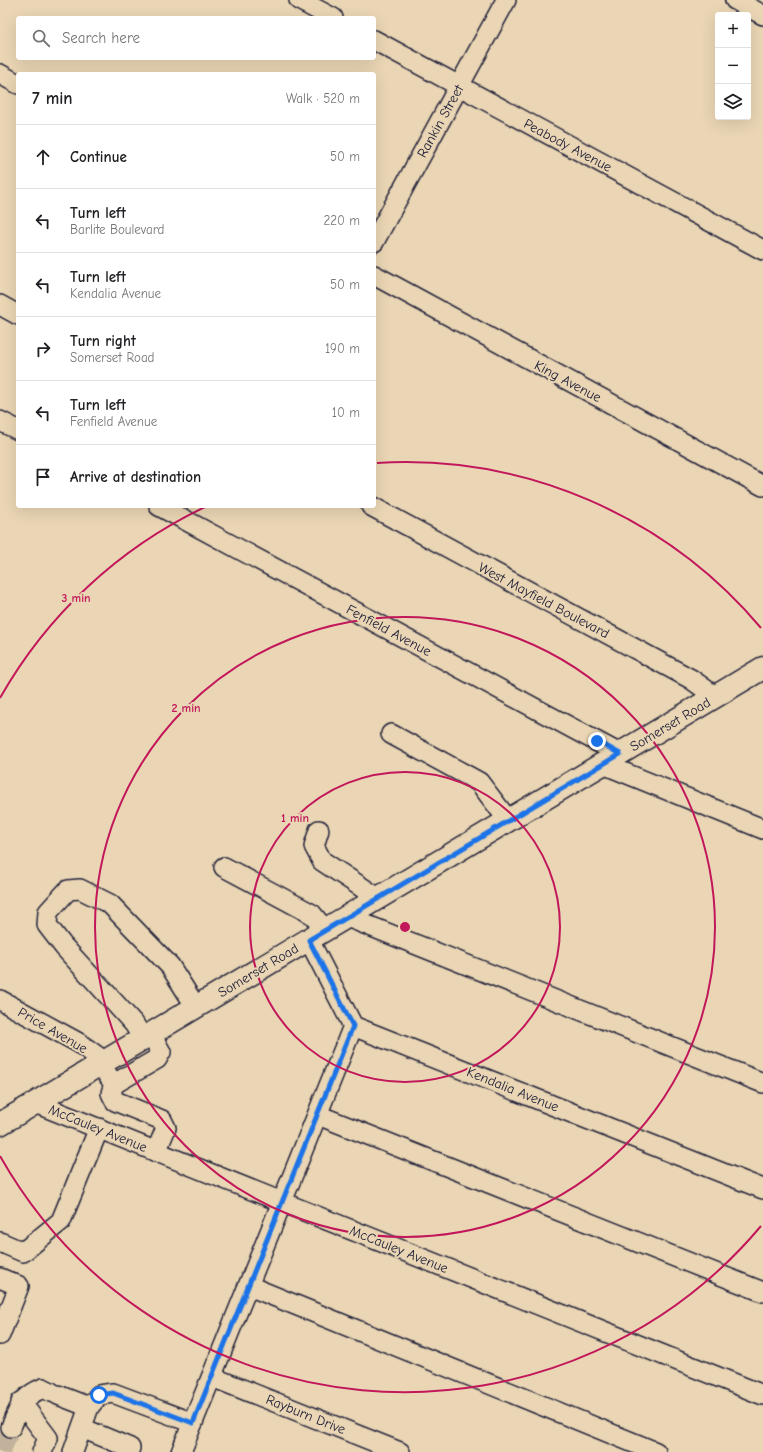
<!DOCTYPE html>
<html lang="en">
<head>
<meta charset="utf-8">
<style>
  body { margin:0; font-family:"Comic Neue",sans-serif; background:#f2f2f2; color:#202124 }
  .controls { position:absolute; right:12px; top:12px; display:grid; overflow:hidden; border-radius:4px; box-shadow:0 4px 16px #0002 }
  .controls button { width:36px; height:36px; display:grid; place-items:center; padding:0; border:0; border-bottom:1px solid #e0e0e0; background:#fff; color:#202124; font:20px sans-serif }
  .stop { position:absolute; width:12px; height:12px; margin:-9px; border:3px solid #1a73e8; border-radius:50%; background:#fff }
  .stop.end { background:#1a73e8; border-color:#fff; box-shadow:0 1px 4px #0008 }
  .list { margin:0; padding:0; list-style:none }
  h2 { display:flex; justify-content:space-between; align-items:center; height:52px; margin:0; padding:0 16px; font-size:17px }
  h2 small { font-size:13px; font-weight:400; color:#757577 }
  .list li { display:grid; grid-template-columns:26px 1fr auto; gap:12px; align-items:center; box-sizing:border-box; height:64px; padding:0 16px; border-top:1px solid #e0e0e0 }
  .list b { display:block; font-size:15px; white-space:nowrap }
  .list p { margin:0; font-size:13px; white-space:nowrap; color:#757577 }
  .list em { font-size:13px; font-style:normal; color:#757577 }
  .icon { flex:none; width:22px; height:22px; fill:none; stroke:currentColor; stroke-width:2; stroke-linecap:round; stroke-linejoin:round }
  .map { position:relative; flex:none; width:763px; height:1452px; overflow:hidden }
  .search { position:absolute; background:#fff; box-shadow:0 4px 16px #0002; left:16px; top:16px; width:360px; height:44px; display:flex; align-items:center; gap:10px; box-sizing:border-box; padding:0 14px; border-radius:4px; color:#757577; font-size:15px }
  .panel { position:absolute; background:#fff; box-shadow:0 4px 16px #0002; left:16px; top:72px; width:360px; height:436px; border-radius:4px }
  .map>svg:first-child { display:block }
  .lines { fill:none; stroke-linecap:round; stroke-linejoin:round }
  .minor-tunnel { stroke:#c2b29c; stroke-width:19; stroke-dasharray:19 10; stroke-linecap:butt }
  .minor-casing { stroke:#22223b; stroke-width:22 }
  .major-casing { stroke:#22223b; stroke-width:25 }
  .minor { stroke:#ead6b4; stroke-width:19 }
  .major { stroke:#ead6b4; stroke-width:22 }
  .route { stroke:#1a73e8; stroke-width:5 }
  .ring { fill:none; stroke:#c2185b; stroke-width:2 }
  .labels { text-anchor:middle; stroke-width:4; stroke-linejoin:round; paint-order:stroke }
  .street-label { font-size:14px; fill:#22223b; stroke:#ead6b4 }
  .centre { fill:#c2185b; stroke:#ead6b4; stroke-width:2 }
  .ring-label { font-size:12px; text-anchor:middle; font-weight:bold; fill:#c2185b; stroke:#ead6b4; stroke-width:4; stroke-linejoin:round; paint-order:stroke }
</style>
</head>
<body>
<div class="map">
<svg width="763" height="1452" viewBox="0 0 763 1452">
  <rect width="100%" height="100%" fill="#ead6b4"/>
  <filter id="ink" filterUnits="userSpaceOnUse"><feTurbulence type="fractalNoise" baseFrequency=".025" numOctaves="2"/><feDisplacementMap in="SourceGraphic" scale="8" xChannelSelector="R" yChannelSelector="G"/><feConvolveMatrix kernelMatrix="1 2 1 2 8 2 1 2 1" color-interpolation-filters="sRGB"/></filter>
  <g filter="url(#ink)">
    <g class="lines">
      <!-- minor-tunnel -->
      <path class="minor-tunnel" d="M 1,1452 L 11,1427"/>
      <defs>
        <g id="minor">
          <path d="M 299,0 L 333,18"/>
          <path d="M 735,0 L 763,15"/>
          <path d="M 374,40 L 763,250"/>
          <path d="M 0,74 L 18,84"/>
          <path d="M 374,242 L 506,0"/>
          <path d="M 374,275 L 763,486"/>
          <path d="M 0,305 L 18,315"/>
          <path d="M 0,421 L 18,430"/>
          <path d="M 159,506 L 620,754"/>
          <path d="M 371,506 L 691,679 L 716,697"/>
          <path d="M 391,734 L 479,782 L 508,820"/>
          <path d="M 603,764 L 763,829"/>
          <path d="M 319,830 L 314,846 L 322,861 L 378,898"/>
          <path d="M 224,867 L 312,914 L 325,930"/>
          <path d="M 347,917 L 763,1083"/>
          <path d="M 309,940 L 353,1026 L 763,1189"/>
          <path d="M 0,1000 L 79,1043 L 104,1061"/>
          <path d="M 143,1038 L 134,1024 L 64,947 L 47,925 L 48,912 L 68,890 L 80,889 L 110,904 L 170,966 L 196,1007"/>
          <path d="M 100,1064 L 114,1084 L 111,1093 L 115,1101 L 162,1120 L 166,1128 L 156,1152"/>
          <path d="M 114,1084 L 157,1059 L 161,1052 L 151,1034"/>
          <path d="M 35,1103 L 763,1395"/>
          <path d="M 318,1115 L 763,1292"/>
          <path d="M 0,1242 L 23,1252 L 61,1221 L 99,1128"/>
          <path d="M 0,1278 L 19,1286 L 0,1335"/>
          <path d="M 249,1286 L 656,1452"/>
          <path d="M 212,1377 L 400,1452"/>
          <path d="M 58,1395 L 89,1407"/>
          <path d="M 21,1402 L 48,1438 L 42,1452"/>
          <path d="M 11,1427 C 20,1407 21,1397 43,1388 L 51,1392"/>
          <path d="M 82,1428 L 130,1448 L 128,1452"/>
          <path d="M 73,1452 L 89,1407 L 99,1395 L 113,1393 L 193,1423"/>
          <path d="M 181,1452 L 353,1026"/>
        </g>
        <path id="major" d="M 0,1124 L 763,668"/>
      </defs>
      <!-- minor casing -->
      <use href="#minor" class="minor-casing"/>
      <!-- major casing -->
      <use href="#major" class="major-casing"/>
      <!-- minor -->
      <use href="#minor" class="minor"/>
      <!-- major -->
      <use href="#major" class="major"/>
    </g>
  </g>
  <g class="lines" filter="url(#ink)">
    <!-- route -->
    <path class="route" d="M 99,1395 L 113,1393 L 193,1423 L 353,1026 L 309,940 L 620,754 L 597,741"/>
  </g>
  <!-- distance rings -->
  <g class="ring">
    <circle cx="405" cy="927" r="155"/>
    <circle cx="405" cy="927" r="310"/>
    <path d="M761 1226A465 465 0 0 1 0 1156M0 698A465 465 0 0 1 205 507M377 463A465 465 0 0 1 761 628"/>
  </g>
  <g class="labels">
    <!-- street labels -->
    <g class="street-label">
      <text transform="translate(440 121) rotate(-61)" y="5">Rankin Street</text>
      <text transform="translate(568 145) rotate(28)" y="5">Peabody Avenue</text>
      <text transform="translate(568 381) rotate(28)" y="5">King Avenue</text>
      <text transform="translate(544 600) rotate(28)" y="5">West Mayfield Boulevard</text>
      <text transform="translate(389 630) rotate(28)" y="5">Fenfield Avenue</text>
      <text transform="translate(670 724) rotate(-31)" y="5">Somerset Road</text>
      <text transform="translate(258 970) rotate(-31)" y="5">Somerset Road</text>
      <text transform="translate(53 1030) rotate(30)" y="5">Price Avenue</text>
      <text transform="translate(513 1089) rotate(22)" y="5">Kendalia Avenue</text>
      <text transform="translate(98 1128) rotate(22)" y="5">McCauley Avenue</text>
      <text transform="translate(399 1249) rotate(22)" y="5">McCauley Avenue</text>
      <text transform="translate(306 1414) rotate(22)" y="5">Rayburn Drive</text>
    </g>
  </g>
  <circle cx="405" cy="927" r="6" class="centre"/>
  <g class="ring-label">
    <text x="76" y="602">3 min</text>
    <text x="186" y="712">2 min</text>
    <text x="295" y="822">1 min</text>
  </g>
</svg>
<div class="controls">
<button>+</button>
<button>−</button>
<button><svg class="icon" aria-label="layers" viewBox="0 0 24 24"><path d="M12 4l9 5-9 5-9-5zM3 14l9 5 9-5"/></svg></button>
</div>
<div class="stop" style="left:99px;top:1395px"></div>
<div class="stop end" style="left:597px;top:741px"></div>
<div class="search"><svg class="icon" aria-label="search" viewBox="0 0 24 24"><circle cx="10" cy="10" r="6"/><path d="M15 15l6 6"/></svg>Search here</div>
<section class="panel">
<h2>7 min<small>Walk · 520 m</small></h2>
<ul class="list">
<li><svg class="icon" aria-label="ahead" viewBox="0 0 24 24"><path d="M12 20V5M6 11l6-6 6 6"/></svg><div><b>Continue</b></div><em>50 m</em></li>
<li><svg class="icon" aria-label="left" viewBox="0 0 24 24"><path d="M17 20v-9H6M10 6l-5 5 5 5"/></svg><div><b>Turn left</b><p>Barlite Boulevard</p></div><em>220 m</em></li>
<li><svg class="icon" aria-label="left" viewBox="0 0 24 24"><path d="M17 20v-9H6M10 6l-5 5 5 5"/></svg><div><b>Turn left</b><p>Kendalia Avenue</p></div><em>50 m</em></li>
<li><svg class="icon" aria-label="right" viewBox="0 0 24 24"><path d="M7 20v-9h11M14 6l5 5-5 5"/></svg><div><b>Turn right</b><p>Somerset Road</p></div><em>190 m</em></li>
<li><svg class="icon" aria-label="left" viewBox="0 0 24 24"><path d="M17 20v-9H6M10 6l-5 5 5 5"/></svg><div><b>Turn left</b><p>Fenfield Avenue</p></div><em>10 m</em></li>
<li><svg class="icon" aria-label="arrive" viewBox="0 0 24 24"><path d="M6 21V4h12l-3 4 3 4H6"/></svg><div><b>Arrive at destination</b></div></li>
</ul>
</section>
</div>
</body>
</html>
